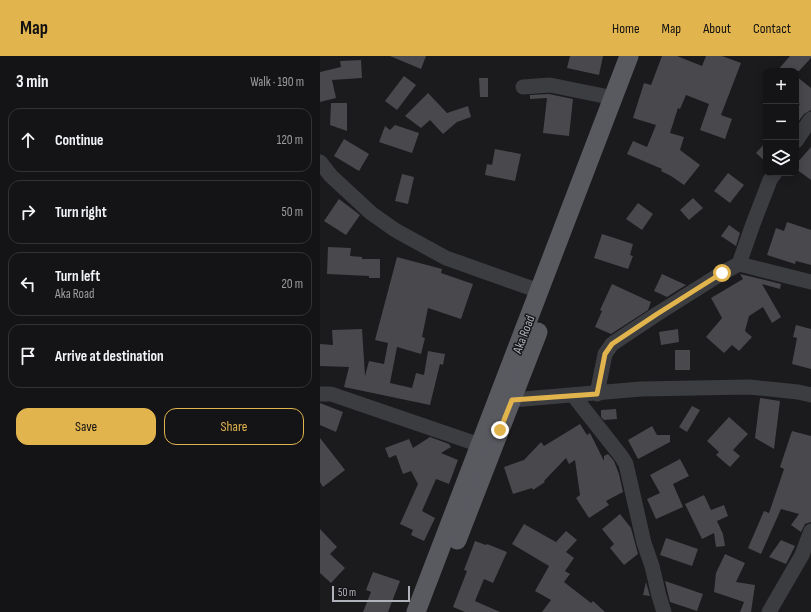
<!DOCTYPE html>
<html lang="en">
<head>
<meta charset="utf-8">
<style>
  body { margin:0; font-family:"Sofia Sans Condensed",sans-serif; background:#212123; color:#f1f3f6 }
  .controls { position:absolute; right:12px; top:12px; display:grid; overflow:hidden; border-radius:8px; box-shadow:0 2px 10px #0003 }
  .controls button { width:36px; height:36px; display:grid; place-items:center; padding:0; border:0; border-bottom:1px solid #333335; background:#141416; color:#f1f3f6; font:20px sans-serif }
  .scale { position:absolute; left:12px; bottom:10px; width:78px; box-sizing:border-box; padding-left:4px; border:2px solid #afb2bb; border-top:0; font-size:11px; line-height:14px; white-space:nowrap; color:#afb2bb; -webkit-text-stroke:3px #161618; paint-order:stroke }
  .stop { position:absolute; width:12px; height:12px; margin:-9px; border:3px solid #e2b44d; border-radius:50%; background:#fff }
  .stop.end { background:#e2b44d; border-color:#fff; box-shadow:0 1px 4px #0008 }
  .list { margin:0; padding:0; list-style:none }
  h2 { display:flex; justify-content:space-between; align-items:center; height:52px; margin:0; padding:0 16px; font-size:17px }
  h2 small { font-size:13px; font-weight:400; color:#9d9ea1 }
  .list li { display:grid; grid-template-columns:26px 1fr auto; gap:12px; align-items:center; box-sizing:border-box; height:64px; margin:0 8px 8px; padding:0 8px; border:1px solid #333335; border-radius:12px }
  .list b { display:block; font-size:15px; white-space:nowrap }
  .list p { margin:0; font-size:13px; white-space:nowrap; color:#9d9ea1 }
  .list em { font-size:13px; font-style:normal; color:#9d9ea1 }
  .actions { display:flex; gap:8px; padding:12px 16px }
  .actions a { flex:1; padding:9px 0; border:1px solid #e2b44d; border-radius:12px; text-align:center; font-size:14px; color:#e2b44d }
  .actions .main { background:#e2b44d; color:#111 }
  .icon { flex:none; width:22px; height:22px; fill:none; stroke:currentColor; stroke-width:2; stroke-linecap:round; stroke-linejoin:round }
  .map { position:relative; flex:none; width:491px; height:556px; overflow:hidden }
  header { display:flex; align-items:center; gap:24px; box-sizing:border-box; height:56px; padding:0 20px; background:#e2b44d; color:#111 }
  header strong { font-size:19px }
  nav { display:flex; gap:22px; margin-inline-start:auto; font-size:14px }
  main { display:flex }
  aside { flex:1; background:#141416 }
  .map>svg:first-child { display:block }
  .building { fill:#48484d }
  .lines { fill:none; stroke-linecap:round; stroke-linejoin:round }
  .minor { stroke:#3c3d41; stroke-width:15 }
  .major { stroke:#585a60; stroke-width:19 }
  .route { stroke:#e2b44d; stroke-width:5 }
  .labels { text-anchor:middle; stroke-width:3; stroke-linejoin:round; paint-order:stroke }
  .street-label { font-size:13px; fill:#afb2bb; stroke:#161618 }
</style>
</head>
<body>
<header>
<strong>Map</strong>
<nav><a>Home</a><a>Map</a><a>About</a><a>Contact</a></nav>
</header>
<main>
<aside>
<h2>3 min<small>Walk · 190 m</small></h2>
<ul class="list">
<li><svg class="icon" aria-label="ahead" viewBox="0 0 24 24"><path d="M12 20V5M6 11l6-6 6 6"/></svg><div><b>Continue</b></div><em>120 m</em></li>
<li><svg class="icon" aria-label="right" viewBox="0 0 24 24"><path d="M7 20v-9h11M14 6l5 5-5 5"/></svg><div><b>Turn right</b></div><em>50 m</em></li>
<li><svg class="icon" aria-label="left" viewBox="0 0 24 24"><path d="M17 20v-9H6M10 6l-5 5 5 5"/></svg><div><b>Turn left</b><p>Aka Road</p></div><em>20 m</em></li>
<li><svg class="icon" aria-label="arrive" viewBox="0 0 24 24"><path d="M6 21V4h12l-3 4 3 4H6"/></svg><div><b>Arrive at destination</b></div></li>
</ul>
<div class="actions"><a class="main">Save</a><a>Share</a></div>
</aside>
<div class="map">
<svg width="491" height="556" viewBox="0 0 491 556">
  <rect width="100%" height="100%" fill="#1b1b1d"/>
  <!-- building -->
  <g class="building">
    <path d="M 70,0 L 106,0 L 101,13 Z"/>
    <path d="M 250,0 L 283,0 L 279,19 L 247,12 Z"/>
    <path d="M 342,0 L 357,0 L 382,10 L 386,0 L 402,0 L 421,7 L 401,59 L 412,63 L 405,83 L 380,74 L 389,48 L 366,39 L 360,53 L 358,52 L 350,77 L 364,81 L 360,94 L 380,109 L 364,129 L 351,120 L 341,115 L 342,113 L 307,98 L 313,85 L 327,91 L 336,69 L 313,62 L 324,27 L 331,29 Z"/>
    <path d="M 470,0 L 491,0 L 491,2 L 479,15 L 457,15 Z"/>
    <path d="M 41,4 L 42,22 L 12,24 L 16,42 L 0,46 L 0,16 L 21,11 L 20,5 Z"/>
    <path d="M 84,20 L 96,29 L 77,54 L 65,45 Z"/>
    <path d="M 476,20 L 491,32 L 491,54 L 484,58 L 476,69 L 476,53 L 480,48 L 476,45 Z"/>
    <path d="M 159,22 L 168,22 L 168,41 L 160,41 Z"/>
    <path d="M 108,37 L 127,57 L 148,50 L 151,61 L 137,66 L 123,78 L 110,64 L 101,72 L 85,60 Z"/>
    <path d="M 229,38 L 253,43 L 249,80 L 223,77 L 227,42 L 210,43 L 210,39 Z"/>
    <path d="M 11,47 L 27,47 L 27,75 L 10,69 Z"/>
    <path d="M 75,69 L 99,77 L 92,97 L 59,86 L 65,70 L 70,74 Z"/>
    <path d="M 24,83 L 49,98 L 39,115 L 14,100 Z"/>
    <path d="M 446,86 L 446,106 L 436,97 Z"/>
    <path d="M 491,91 L 491,124 L 476,113 L 476,108 Z"/>
    <path d="M 175,93 L 201,98 L 195,125 L 165,119 L 167,108 L 172,109 Z"/>
    <path d="M 408,117 L 424,129 L 410,147 L 394,135 Z"/>
    <path d="M 82,118 L 94,121 L 88,148 L 75,145 Z"/>
    <path d="M 373,142 L 383,152 L 369,164 L 360,154 Z"/>
    <path d="M 19,143 L 40,159 L 26,179 L 4,165 Z"/>
    <path d="M 318,147 L 333,158 L 322,174 L 306,163 Z"/>
    <path d="M 467,166 L 491,174 L 491,209 L 476,205 L 475,208 L 447,199 L 456,172 L 464,175 Z"/>
    <path d="M 409,169 L 420,177 L 416,190 L 401,180 Z"/>
    <path d="M 282,178 L 313,188 L 310,199 L 313,200 L 308,213 L 274,202 Z"/>
    <path d="M 8,191 L 31,192 L 30,200 L 42,201 L 42,203 L 60,203 L 60,222 L 49,222 L 49,220 L 7,218 Z"/>
    <path d="M 77,201 L 122,213 L 121,217 L 153,228 L 141,263 L 108,252 L 102,281 L 105,282 L 101,298 L 77,291 L 70,327 L 92,332 L 96,317 L 104,319 L 108,295 L 125,298 L 123,309 L 120,308 L 110,349 L 24,331 L 29,311 L 0,310 L 0,288 L 13,289 L 12,274 L 42,273 L 45,320 L 49,305 L 64,308 L 68,287 L 55,284 Z"/>
    <path d="M 342,218 L 366,229 L 347,241 L 334,235 Z"/>
    <path d="M 420,218 L 461,228 L 460,233 L 442,228 L 461,261 L 452,267 L 443,251 L 429,260 L 425,275 L 432,281 L 419,295 L 412,289 L 404,297 L 386,281 L 402,262 L 391,242 L 423,223 Z"/>
    <path d="M 292,228 L 331,246 L 328,254 L 291,278 L 275,271 L 282,255 L 280,254 Z"/>
    <path d="M 476,269 L 491,273 L 491,313 L 472,308 L 477,282 L 473,281 Z"/>
    <path d="M 358,273 L 359,286 L 341,289 L 339,276 Z"/>
    <rect x="355" y="294" width="15" height="20"/>
    <path d="M 440,342 L 460,345 L 454,393 L 435,382 Z"/>
    <path d="M 0,347 L 23,356 L 16,376 L 0,369 Z"/>
    <path d="M 372,350 L 380,354 L 367,376 L 359,371 Z"/>
    <path d="M 296,353 L 297,363 L 284,364 L 281,361 L 281,354 Z"/>
    <path d="M 409,361 L 428,378 L 413,394 L 420,400 L 410,411 L 396,399 L 399,396 L 387,385 Z"/>
    <path d="M 260,368 L 267,379 L 270,377 L 284,405 L 284,400 L 288,398 L 294,405 L 299,418 L 303,436 L 286,445 L 289,449 L 269,462 L 256,442 L 260,439 L 255,404 L 249,408 L 246,402 L 224,425 L 225,426 L 213,434 L 212,432 L 193,438 L 184,411 L 204,404 L 221,386 L 224,390 Z"/>
    <path d="M 332,370 L 337,379 L 350,379 L 350,386 L 318,403 L 308,384 Z"/>
    <path d="M 472,375 L 491,380 L 491,466 L 485,468 L 481,476 L 471,469 L 479,458 L 461,453 L 441,498 L 428,492 L 444,455 L 449,457 L 464,413 L 460,411 Z"/>
    <path d="M 110,381 L 129,388 L 131,391 L 121,397 L 138,404 L 129,428 L 116,423 L 102,455 L 115,462 L 104,485 L 91,479 L 93,474 L 80,468 L 98,428 L 91,415 L 83,418 L 76,399 L 69,402 L 65,392 L 89,383 L 93,392 Z"/>
    <path d="M 0,382 L 25,414 L 3,431 L 0,426 Z"/>
    <path d="M 360,403 L 369,420 L 353,428 L 363,451 L 336,463 L 327,443 L 340,437 L 330,419 Z"/>
    <path d="M 384,439 L 391,454 L 404,449 L 408,460 L 397,465 L 403,478 L 405,490 L 396,491 L 394,477 L 382,483 L 365,448 Z"/>
    <path d="M 300,458 L 311,472 L 318,498 L 304,509 L 290,492 L 294,488 L 282,473 Z"/>
    <path d="M 204,468 L 236,486 L 246,475 L 257,484 L 246,496 L 254,502 L 245,515 L 250,518 L 244,526 L 271,547 L 273,545 L 285,556 L 222,556 L 231,544 L 215,535 L 229,510 L 192,488 Z"/>
    <path d="M 0,473 L 17,491 L 10,498 L 25,512 L 11,527 L 0,517 Z"/>
    <path d="M 346,482 L 378,493 L 372,510 L 340,499 Z"/>
    <path d="M 461,484 L 475,490 L 466,508 L 449,501 Z"/>
    <path d="M 155,485 L 166,489 L 167,488 L 187,496 L 173,527 L 164,523 L 155,545 L 180,556 L 145,556 L 133,551 L 147,515 L 144,514 Z"/>
    <path d="M 405,498 L 425,507 L 416,526 L 435,529 L 431,556 L 420,556 L 424,546 L 394,536 L 396,517 Z"/>
    <path d="M 53,516 L 80,525 L 68,556 L 43,556 L 51,536 L 46,534 Z"/>
    <path d="M 345,525 L 383,538 L 377,555 L 350,546 Z"/>
    <path d="M 326,526 L 330,540 L 323,539 Z"/>
  </g>
  <g class="lines">
    <!-- minor -->
    <g class="minor">
      <path d="M 203,31 L 230,29 L 294,42"/>
      <path d="M 476,85 L 491,63"/>
      <path d="M 0,106 L 11,120 L 51,157 L 75,174 L 126,202 L 219,235"/>
      <path d="M 419,208 L 433,168 L 450,124 L 455,117"/>
      <path d="M 0,338 L 11,338 L 160,389"/>
      <path d="M 277,338 L 285,298 L 292,288 L 337,258 L 402,217 L 419,208 L 491,226"/>
      <path d="M 253,339 L 301,400 L 306,408 L 324,487 L 332,510 L 339,540 L 344,556"/>
      <path d="M 192,344 L 321,333 L 429,331 L 478,336 L 491,339"/>
      <path d="M 449,556 L 482,499 L 491,475"/>
    </g>
    <!-- major -->
    <g class="major">
      <path d="M 137,484 L 218,276"/>
      <path d="M 96,556 L 309,0"/>
    </g>
  </g>
  <g class="lines">
    <!-- route -->
    <path class="route" d="M 180,374 L 192,344 L 277,338 L 285,298 L 292,288 L 337,258 L 402,217"/>
  </g>
  <g class="labels">
    <!-- street labels -->
    <g class="street-label">
      <text transform="translate(203 278) rotate(-69)" y="5">Aka Road</text>
    </g>
  </g>
</svg>
<div class="controls">
<button>+</button>
<button>−</button>
<button><svg class="icon" aria-label="layers" viewBox="0 0 24 24"><path d="M12 4l9 5-9 5-9-5zM3 14l9 5 9-5"/></svg></button>
</div>
<div class="scale">50 m</div>
<div class="stop" style="left:402px;top:217px"></div>
<div class="stop end" style="left:180px;top:374px"></div>
</div>
</main>
</body>
</html>
